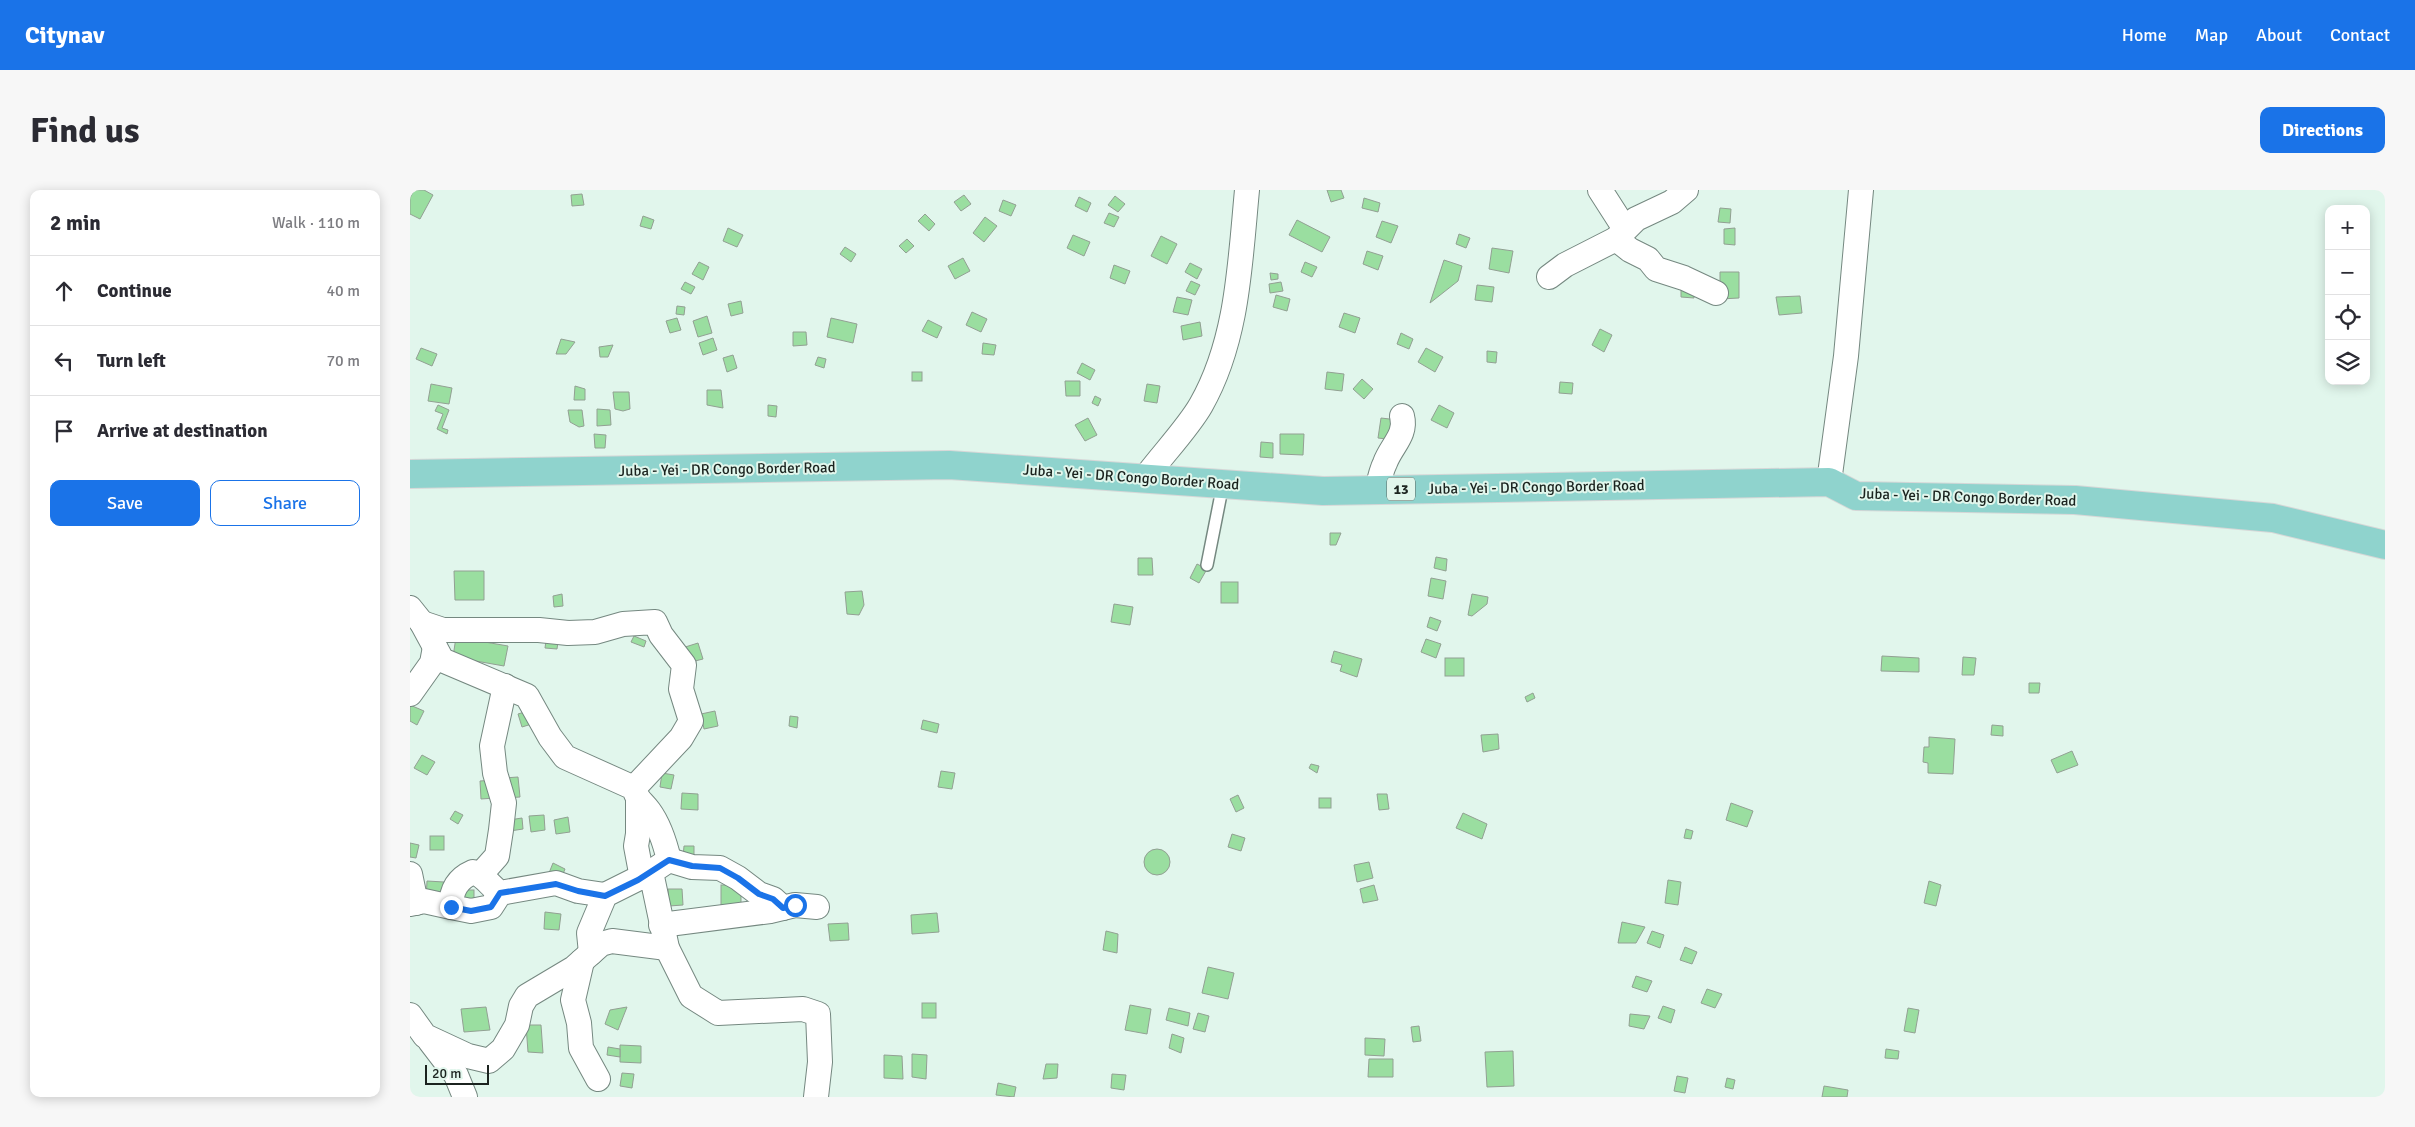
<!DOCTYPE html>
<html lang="en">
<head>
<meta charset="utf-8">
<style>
  body { margin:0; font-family:Signika,sans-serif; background:#f7f7f7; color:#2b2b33 }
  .controls { position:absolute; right:15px; top:15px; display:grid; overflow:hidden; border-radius:10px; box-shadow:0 2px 12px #0003 }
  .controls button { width:45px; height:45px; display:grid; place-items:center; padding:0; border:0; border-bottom:1px solid #e1e1e2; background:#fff; color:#2b2b33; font:25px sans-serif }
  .scale { position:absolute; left:15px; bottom:12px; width:64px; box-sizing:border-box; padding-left:5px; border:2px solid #1b231f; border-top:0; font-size:14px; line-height:18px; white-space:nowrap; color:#1b231f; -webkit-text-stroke:4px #e1f6ec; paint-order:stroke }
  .stop { position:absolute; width:15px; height:15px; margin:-11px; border:4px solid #1a73e8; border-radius:50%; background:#fff }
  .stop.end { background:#1a73e8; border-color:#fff; box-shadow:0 1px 5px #0008 }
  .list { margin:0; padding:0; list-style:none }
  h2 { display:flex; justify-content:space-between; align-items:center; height:65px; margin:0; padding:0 20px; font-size:21px }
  h2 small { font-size:16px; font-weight:400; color:#7c7c81 }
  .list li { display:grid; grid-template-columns:32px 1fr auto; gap:15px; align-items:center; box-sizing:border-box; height:70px; padding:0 20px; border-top:1px solid #e1e1e2 }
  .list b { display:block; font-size:19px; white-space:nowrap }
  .list em { font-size:16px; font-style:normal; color:#7c7c81 }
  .actions { display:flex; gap:10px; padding:15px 20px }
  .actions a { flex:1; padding:11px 0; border:1px solid #1a73e8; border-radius:10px; text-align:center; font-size:18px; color:#1a73e8 }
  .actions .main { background:#1a73e8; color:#fff }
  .icon { flex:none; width:28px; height:28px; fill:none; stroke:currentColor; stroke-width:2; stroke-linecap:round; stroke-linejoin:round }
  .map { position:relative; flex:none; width:1975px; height:907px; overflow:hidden; border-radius:10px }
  header { display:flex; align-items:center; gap:30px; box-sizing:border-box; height:70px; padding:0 25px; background:#1a73e8; color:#fff }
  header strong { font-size:24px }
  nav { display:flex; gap:28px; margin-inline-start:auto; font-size:18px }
  .intro { display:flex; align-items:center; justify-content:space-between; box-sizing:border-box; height:120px; padding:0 30px }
  h1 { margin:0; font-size:35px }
  .button { padding:12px 22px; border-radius:10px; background:#1a73e8; color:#fff; font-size:18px; font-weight:700 }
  main { display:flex; gap:30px; padding:0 30px }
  aside { flex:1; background:#fff; border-radius:10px; box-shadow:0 2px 12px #0003 }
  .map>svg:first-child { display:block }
  .building { fill:#9adea0; stroke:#92a093 }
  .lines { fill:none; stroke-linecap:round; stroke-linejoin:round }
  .service-casing { stroke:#758880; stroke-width:14 }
  .minor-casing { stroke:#758880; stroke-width:26 }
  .primary-casing { stroke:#d6d7d7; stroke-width:30 }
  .service { stroke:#fff; stroke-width:11 }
  .minor { stroke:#fff; stroke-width:24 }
  .primary { stroke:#8fd3cd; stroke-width:28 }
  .route { stroke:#1a73e8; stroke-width:6 }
  .labels { text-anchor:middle; stroke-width:4; stroke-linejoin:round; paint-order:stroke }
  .shield { fill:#e1f6ec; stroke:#56625c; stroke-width:1 }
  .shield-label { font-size:14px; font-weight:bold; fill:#1b231f }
  .street-label { font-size:15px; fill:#1b231f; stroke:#e1f6ec }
</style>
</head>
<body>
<header>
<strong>Citynav</strong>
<nav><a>Home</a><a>Map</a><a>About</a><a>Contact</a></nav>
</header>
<div class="intro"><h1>Find us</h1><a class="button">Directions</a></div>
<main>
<aside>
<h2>2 min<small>Walk · 110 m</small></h2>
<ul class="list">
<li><svg class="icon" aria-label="ahead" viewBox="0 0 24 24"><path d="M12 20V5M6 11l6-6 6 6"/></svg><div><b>Continue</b></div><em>40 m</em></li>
<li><svg class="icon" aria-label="left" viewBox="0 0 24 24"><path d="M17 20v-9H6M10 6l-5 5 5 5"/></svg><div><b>Turn left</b></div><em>70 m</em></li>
<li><svg class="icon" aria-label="arrive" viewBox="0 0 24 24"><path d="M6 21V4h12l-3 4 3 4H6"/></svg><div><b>Arrive at destination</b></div></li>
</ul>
<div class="actions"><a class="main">Save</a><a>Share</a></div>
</aside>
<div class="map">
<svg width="1975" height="907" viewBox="0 0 1975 907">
  <rect width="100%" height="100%" fill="#e1f6ec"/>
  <!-- building -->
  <g class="building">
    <path d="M 4,0 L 14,0 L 23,5 L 10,29 L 0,24 L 0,8 Z"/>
    <path d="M 917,0 L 931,0 L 934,8 L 921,12 Z"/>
    <path d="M 172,4 L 174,15 L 162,16 L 161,5 Z"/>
    <path d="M 554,5 L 561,14 L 551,21 L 544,12 Z"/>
    <path d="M 705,6 L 715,14 L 708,22 L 698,15 Z"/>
    <path d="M 669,7 L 681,13 L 677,22 L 665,16 Z"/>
    <path d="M 954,8 L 970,13 L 968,22 L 952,18 Z"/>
    <path d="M 593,10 L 606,15 L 601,26 L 589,21 Z"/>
    <path d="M 1310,18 L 1321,19 L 1320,33 L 1308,32 Z"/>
    <path d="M 699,23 L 709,27 L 704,37 L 694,33 Z"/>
    <path d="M 515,24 L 525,34 L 519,41 L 508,31 Z"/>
    <path d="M 233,26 L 244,30 L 241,39 L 230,36 Z"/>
    <path d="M 575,27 L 587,36 L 574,52 L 563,43 Z"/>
    <path d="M 887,30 L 920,47 L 912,62 L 879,45 Z"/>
    <path d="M 972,31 L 988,36 L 981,53 L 966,47 Z"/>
    <path d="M 318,38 L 333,45 L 327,57 L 313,51 Z"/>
    <path d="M 1325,38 L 1325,55 L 1314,54 L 1314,39 Z"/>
    <path d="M 1049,44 L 1060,48 L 1056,58 L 1046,54 Z"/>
    <path d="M 663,45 L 680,52 L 674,66 L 657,58 Z"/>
    <path d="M 751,46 L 767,54 L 757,74 L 741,66 Z"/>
    <path d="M 497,49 L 504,56 L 496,63 L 489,56 Z"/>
    <path d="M 435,57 L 446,64 L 441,72 L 430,64 Z"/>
    <path d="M 1082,58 L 1103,61 L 1099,83 L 1079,79 Z"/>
    <path d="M 957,61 L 973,66 L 968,80 L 953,74 Z"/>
    <path d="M 553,68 L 560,81 L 545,89 L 538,76 Z"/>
    <path d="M 1034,70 L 1052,76 L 1048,91 L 1020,113 Z"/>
    <path d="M 289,72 L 299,77 L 293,90 L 282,84 Z"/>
    <path d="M 895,72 L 907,77 L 902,87 L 891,82 Z"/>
    <path d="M 780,73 L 792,79 L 787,89 L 775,82 Z"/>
    <path d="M 704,75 L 720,81 L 715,94 L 700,88 Z"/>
    <path d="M 1310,82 L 1329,82 L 1329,108 L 1310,109 Z"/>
    <path d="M 860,83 L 868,84 L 868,89 L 861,90 Z"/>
    <path d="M 781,91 L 790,95 L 785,105 L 776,101 Z"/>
    <path d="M 275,92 L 285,97 L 281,104 L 271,99 Z"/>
    <path d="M 871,92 L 873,101 L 860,103 L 859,94 Z"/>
    <path d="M 1067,95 L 1084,97 L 1082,112 L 1065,110 Z"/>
    <path d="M 1271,96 L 1284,96 L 1284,108 L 1271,107 Z"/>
    <path d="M 866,105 L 880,109 L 877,121 L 863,117 Z"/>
    <path d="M 1390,106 L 1392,123 L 1369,125 L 1366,107 Z"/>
    <path d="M 767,107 L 782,110 L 778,125 L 763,122 Z"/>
    <path d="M 331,111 L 333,123 L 321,126 L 318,114 Z"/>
    <path d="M 267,116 L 275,117 L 274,125 L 266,124 Z"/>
    <path d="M 562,122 L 577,129 L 571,142 L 556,135 Z"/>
    <path d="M 934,123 L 950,128 L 945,143 L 929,137 Z"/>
    <path d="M 297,126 L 302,143 L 288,147 L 283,131 Z"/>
    <path d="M 267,128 L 271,140 L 260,143 L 256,131 Z"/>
    <path d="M 421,128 L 447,134 L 443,153 L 417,147 Z"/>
    <path d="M 518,130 L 532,137 L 527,148 L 512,141 Z"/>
    <path d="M 790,132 L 792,146 L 773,150 L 771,136 Z"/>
    <path d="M 1190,139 L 1202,145 L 1194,162 L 1182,155 Z"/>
    <path d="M 383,142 L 396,142 L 397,155 L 383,156 Z"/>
    <path d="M 991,143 L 1003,149 L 999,159 L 987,154 Z"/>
    <path d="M 303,148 L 307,160 L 293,165 L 289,153 Z"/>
    <path d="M 151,149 L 165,152 L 156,164 L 146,164 Z"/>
    <path d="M 573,153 L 586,155 L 584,165 L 572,164 Z"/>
    <path d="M 203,155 L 198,167 L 190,167 L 189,157 Z"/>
    <path d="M 11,158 L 27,164 L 22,176 L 6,169 Z"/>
    <path d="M 1016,158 L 1033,167 L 1025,182 L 1008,172 Z"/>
    <path d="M 1077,161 L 1087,162 L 1086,173 L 1077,172 Z"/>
    <path d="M 323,165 L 327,178 L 317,182 L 313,168 Z"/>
    <path d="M 408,167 L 416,169 L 414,178 L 405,175 Z"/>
    <path d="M 672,173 L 685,180 L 680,190 L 667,183 Z"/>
    <rect x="502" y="182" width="10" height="9"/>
    <path d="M 917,182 L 934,184 L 932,201 L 915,199 Z"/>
    <path d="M 952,189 L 963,199 L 954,209 L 943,199 Z"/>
    <path d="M 655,191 L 670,191 L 670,206 L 656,206 Z"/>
    <path d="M 1150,192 L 1163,193 L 1162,204 L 1149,203 Z"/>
    <path d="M 21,194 L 42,198 L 39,214 L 18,211 Z"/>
    <path d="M 737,194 L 750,196 L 747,213 L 734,211 Z"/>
    <path d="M 165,196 L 175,199 L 175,210 L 164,210 Z"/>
    <path d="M 297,200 L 311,200 L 313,218 L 297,215 Z"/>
    <path d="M 203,202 L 219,202 L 220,219 L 213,221 L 205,219 Z"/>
    <path d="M 685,206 L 691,209 L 688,216 L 682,213 Z"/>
    <path d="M 28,215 L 39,220 L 32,238 L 38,240 L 37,244 L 27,239 L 33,224 L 25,221 Z"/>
    <path d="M 358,215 L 367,216 L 366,227 L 358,226 Z"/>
    <path d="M 1029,215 L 1044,223 L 1037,238 L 1021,230 Z"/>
    <path d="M 187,219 L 200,220 L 201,235 L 187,236 Z"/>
    <path d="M 158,220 L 172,220 L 174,236 L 169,237 L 160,232 Z"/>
    <path d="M 678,228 L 687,245 L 675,251 L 665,235 Z"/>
    <path d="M 971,228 L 988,230 L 985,250 L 968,248 Z"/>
    <path d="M 184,244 L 196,245 L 195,258 L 185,258 Z"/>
    <path d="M 870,244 L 894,244 L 893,265 L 870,264 Z"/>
    <path d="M 851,252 L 863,253 L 863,268 L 850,267 Z"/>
    <path d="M 920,343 L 931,343 L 926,355 L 920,355 Z"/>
    <path d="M 1026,367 L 1037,369 L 1036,381 L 1024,378 Z"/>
    <path d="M 728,368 L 742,368 L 743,385 L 728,385 Z"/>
    <path d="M 787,374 L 797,379 L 789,393 L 780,388 Z"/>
    <path d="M 44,381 L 74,381 L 74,410 L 45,410 Z"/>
    <path d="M 1021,388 L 1036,391 L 1033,409 L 1018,406 Z"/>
    <rect x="811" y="392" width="17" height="21"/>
    <path d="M 452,401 L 454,415 L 449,425 L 437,424 L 435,402 Z"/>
    <path d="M 152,404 L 153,416 L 144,417 L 143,406 Z"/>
    <path d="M 1062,404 L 1078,407 L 1077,414 L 1062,426 L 1058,425 Z"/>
    <path d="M 704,414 L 723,417 L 720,435 L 701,432 Z"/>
    <path d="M 1020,427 L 1031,431 L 1027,441 L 1017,437 Z"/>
    <path d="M 137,443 L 149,445 L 147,459 L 135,458 Z"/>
    <path d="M 224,446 L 236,451 L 234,457 L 221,452 Z"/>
    <path d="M 46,447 L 98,456 L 94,476 L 43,467 Z"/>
    <path d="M 1016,449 L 1031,454 L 1026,468 L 1011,462 Z"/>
    <path d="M 288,453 L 293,469 L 277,473 L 272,458 Z"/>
    <path d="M 924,461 L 952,469 L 947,487 L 930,481 L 932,475 L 921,472 Z"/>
    <path d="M 1472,466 L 1509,468 L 1509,482 L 1471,481 Z"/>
    <path d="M 1553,467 L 1566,468 L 1564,485 L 1552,485 Z"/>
    <rect x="1035" y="468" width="19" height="18"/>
    <path d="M 1619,493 L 1630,493 L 1629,503 L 1619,503 Z"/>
    <path d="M 1123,503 L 1125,508 L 1117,512 L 1115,507 Z"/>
    <path d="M 0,515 L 14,521 L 7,535 L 0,531 Z"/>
    <path d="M 121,520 L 125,533 L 112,537 L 108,524 Z"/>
    <path d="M 305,521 L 308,536 L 294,539 L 291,524 Z"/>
    <path d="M 380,526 L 388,527 L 387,538 L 379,536 Z"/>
    <path d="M 513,530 L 529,534 L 527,543 L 511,539 Z"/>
    <path d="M 1582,535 L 1593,536 L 1593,546 L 1581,545 Z"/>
    <path d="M 1088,544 L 1089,559 L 1073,562 L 1071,545 Z"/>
    <path d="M 1519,547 L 1545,549 L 1543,584 L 1518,583 L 1518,573 L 1513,572 L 1514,557 L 1519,557 Z"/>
    <path d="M 1662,561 L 1668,575 L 1647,583 L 1641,570 Z"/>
    <path d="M 12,565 L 25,572 L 17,585 L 4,578 Z"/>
    <path d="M 901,574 L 909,576 L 907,583 L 899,578 Z"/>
    <path d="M 531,581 L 545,583 L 542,599 L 528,597 Z"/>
    <path d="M 252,583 L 264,585 L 261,599 L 250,597 Z"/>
    <path d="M 108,587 L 110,607 L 96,608 L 94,588 Z"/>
    <path d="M 84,590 L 85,608 L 71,609 L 70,591 Z"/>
    <path d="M 272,603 L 288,604 L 288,620 L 271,619 Z"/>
    <path d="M 967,604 L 977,604 L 979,619 L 969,620 Z"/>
    <path d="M 828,605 L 834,618 L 826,622 L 820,609 Z"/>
    <rect x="909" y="608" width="12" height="10"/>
    <path d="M 1321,613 L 1343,621 L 1337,637 L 1316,630 Z"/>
    <path d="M 45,621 L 53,625 L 48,634 L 40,629 Z"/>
    <path d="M 1053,623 L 1077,634 L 1072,649 L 1046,638 Z"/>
    <path d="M 134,625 L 135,640 L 121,642 L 119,626 Z"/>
    <path d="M 158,627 L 160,642 L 146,644 L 144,630 Z"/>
    <path d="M 112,628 L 113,639 L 100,641 L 99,630 Z"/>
    <path d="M 1276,639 L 1283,641 L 1281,649 L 1274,648 Z"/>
    <path d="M 822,644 L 835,648 L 831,661 L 818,657 Z"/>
    <rect x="20" y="646" width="14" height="14"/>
    <path d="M 0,653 L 9,655 L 6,668 L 0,667 Z"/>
    <path d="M 274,656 L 284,656 L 284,668 L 273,667 Z"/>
    <circle cx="747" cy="672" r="13"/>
    <path d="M 959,672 L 963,688 L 947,692 L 944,675 Z"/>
    <path d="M 143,673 L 155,679 L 151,689 L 139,683 Z"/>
    <path d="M 1258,690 L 1271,692 L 1268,715 L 1255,713 Z"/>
    <path d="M 17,691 L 34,692 L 34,710 L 16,710 Z"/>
    <path d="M 1519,691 L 1531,695 L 1526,716 L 1514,713 Z"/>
    <rect x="311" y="695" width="20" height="20"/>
    <path d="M 964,695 L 968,710 L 953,713 L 950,699 Z"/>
    <path d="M 258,699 L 272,699 L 273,715 L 259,716 Z"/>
    <rect x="48" y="700" width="16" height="15"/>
    <path d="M 135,722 L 151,724 L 149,740 L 134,739 Z"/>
    <path d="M 527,723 L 529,742 L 502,744 L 501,725 Z"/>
    <path d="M 1212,732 L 1235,737 L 1226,753 L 1208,753 Z"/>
    <path d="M 438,733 L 439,750 L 420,751 L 418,734 Z"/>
    <path d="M 696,741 L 708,744 L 707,763 L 693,760 Z"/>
    <path d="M 1242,741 L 1254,745 L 1250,758 L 1237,753 Z"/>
    <path d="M 1275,757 L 1287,762 L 1282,774 L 1270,770 Z"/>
    <path d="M 798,777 L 824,783 L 818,809 L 792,803 Z"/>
    <path d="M 1226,786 L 1242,791 L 1237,802 L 1222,797 Z"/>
    <path d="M 1297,799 L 1312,804 L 1305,818 L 1291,813 Z"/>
    <rect x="512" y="813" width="14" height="15"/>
    <path d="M 720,815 L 741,819 L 737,844 L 715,840 Z"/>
    <path d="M 1253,816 L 1265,820 L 1261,833 L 1248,828 Z"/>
    <path d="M 76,817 L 80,840 L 54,842 L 51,819 Z"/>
    <path d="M 217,817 L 208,840 L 195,834 L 200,820 Z"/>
    <path d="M 759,818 L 780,823 L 778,836 L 756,830 Z"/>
    <path d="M 1498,818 L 1509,820 L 1505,843 L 1494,841 Z"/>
    <path d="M 788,823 L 799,826 L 795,842 L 783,839 Z"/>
    <path d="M 1220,824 L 1240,826 L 1234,839 L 1219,836 Z"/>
    <path d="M 116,835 L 131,835 L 133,863 L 118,862 Z"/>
    <path d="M 1009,836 L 1011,851 L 1003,852 L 1001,837 Z"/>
    <path d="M 762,844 L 774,848 L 771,863 L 759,858 Z"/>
    <path d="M 955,848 L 975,849 L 974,866 L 955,865 Z"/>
    <path d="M 210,855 L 231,856 L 231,873 L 210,872 Z"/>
    <path d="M 198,857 L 210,859 L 210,867 L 197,865 Z"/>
    <path d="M 1476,859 L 1489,861 L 1488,869 L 1475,868 Z"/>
    <path d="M 1103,861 L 1104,896 L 1077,897 L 1075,862 Z"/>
    <path d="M 502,864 L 517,865 L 516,889 L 502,887 Z"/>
    <path d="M 474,865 L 492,866 L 493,889 L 474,888 Z"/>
    <path d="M 959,869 L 983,869 L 983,887 L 958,887 Z"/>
    <path d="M 636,874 L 648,874 L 647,888 L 633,889 Z"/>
    <path d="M 212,883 L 224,884 L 222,898 L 210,896 Z"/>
    <path d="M 702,884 L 716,885 L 714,900 L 701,898 Z"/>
    <path d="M 1267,886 L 1278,888 L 1275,903 L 1264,901 Z"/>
    <path d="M 1317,888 L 1325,890 L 1323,899 L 1315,897 Z"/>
    <path d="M 588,893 L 606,897 L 604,907 L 586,905 Z"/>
    <path d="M 1414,896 L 1438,900 L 1437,907 L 1412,907 Z"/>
  </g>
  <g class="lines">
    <defs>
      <path id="service" d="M 797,375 L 813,294"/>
      <g id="minor">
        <path d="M 1190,0 L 1215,39"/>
        <path d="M 1206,49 L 1220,60 L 1238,69 L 1246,79 L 1274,88 L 1306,103"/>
        <path d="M 1139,87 L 1155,75 L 1206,49 L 1226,29 L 1262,12 L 1276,0"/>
        <path d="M 735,288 C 751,266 778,238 791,215 C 828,150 830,73 837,0"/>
        <path d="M 1419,292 L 1436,166 L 1451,0"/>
        <path d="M 967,300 C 969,291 971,281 975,273 C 981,256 997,245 992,226"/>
        <path d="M 0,418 L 12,433 L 32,470 L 117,506 L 140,547 L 155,567 L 224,598 C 228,612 232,611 239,621 C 250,636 255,653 259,670 L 241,682 L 257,758 L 281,806 L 308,823 L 393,819 L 408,824 L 410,872 L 406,907"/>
        <path d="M 12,433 L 33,440 L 129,440 L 158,443 L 185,442 L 213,434 L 245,432 L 251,445 L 274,475 L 271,499 L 281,531 L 271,548 L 224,598"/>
        <path d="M 0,504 L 22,473 L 25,457"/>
        <path d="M 228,612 L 228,644 L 226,656 L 232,688"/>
        <path d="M 259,670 L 282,677 L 310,678 L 328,688 L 349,704 L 363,709 L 373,718"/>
        <path d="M 0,684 L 6,713"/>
        <path d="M 71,684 L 87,666 L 91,640 L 94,613 L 85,583 L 82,556 L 95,496"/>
        <path d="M 90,703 C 80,696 74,685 63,682 C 47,689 41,700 41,717 L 61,721 L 81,717 L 90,703 L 146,693 L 168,701 L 195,705"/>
        <path d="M 0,714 L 14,711 L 41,717"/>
        <path d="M 251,735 L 360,721 L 385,715 L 407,717"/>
        <path d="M 181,763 L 179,743 L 195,705 L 241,682"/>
        <path d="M 172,771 L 163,810 L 169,833 L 171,858 L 188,889"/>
        <path d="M 0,825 L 15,846 L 58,866 L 79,871 L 93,859 L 107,835 L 111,816 L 117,806 L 164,778 L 191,754 L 202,751 L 257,758"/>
        <path d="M 20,851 L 46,885 L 55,907"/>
      </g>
      <path id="primary" d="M 0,284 L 539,275 L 913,301 L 1419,292 L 1446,306 L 1665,310 L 1863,328 L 1975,355"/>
    </defs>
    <!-- service casing -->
    <use href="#service" class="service-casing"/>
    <!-- minor casing -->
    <use href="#minor" class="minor-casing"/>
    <!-- primary casing -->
    <use href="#primary" class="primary-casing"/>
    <!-- service -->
    <use href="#service" class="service"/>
    <!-- minor -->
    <use href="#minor" class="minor"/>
    <!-- primary -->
    <use href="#primary" class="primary"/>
  </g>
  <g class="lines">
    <!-- route -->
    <path class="route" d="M 41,717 L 61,721 L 81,717 L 90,703 L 146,694 L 168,701 L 195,706 L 228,690 L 259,670 L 282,676 L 310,678 L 328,688 L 349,704 L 363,709 L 373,718 L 385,715"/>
  </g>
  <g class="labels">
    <!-- shield labels -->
    <rect class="shield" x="977" y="287.5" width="28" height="23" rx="4"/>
    <g class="shield-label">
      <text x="991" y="304">13</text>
    </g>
    <!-- street labels -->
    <g class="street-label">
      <text transform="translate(317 279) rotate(-1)" y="5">Juba - Yei - DR Congo Border Road</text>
      <text transform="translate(721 287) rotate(4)" y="5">Juba - Yei - DR Congo Border Road</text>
      <text transform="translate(1126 297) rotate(-1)" y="5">Juba - Yei - DR Congo Border Road</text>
      <text transform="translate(1558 307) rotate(2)" y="5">Juba - Yei - DR Congo Border Road</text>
    </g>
  </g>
</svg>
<div class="controls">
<button>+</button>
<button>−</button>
<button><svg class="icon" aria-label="locate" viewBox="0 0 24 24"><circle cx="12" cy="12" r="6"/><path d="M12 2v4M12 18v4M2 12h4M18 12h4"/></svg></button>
<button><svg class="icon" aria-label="layers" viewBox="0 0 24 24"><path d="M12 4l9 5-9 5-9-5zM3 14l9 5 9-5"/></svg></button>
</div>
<div class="scale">20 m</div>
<div class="stop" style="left:385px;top:715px"></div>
<div class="stop end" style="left:41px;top:717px"></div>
</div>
</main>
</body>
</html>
